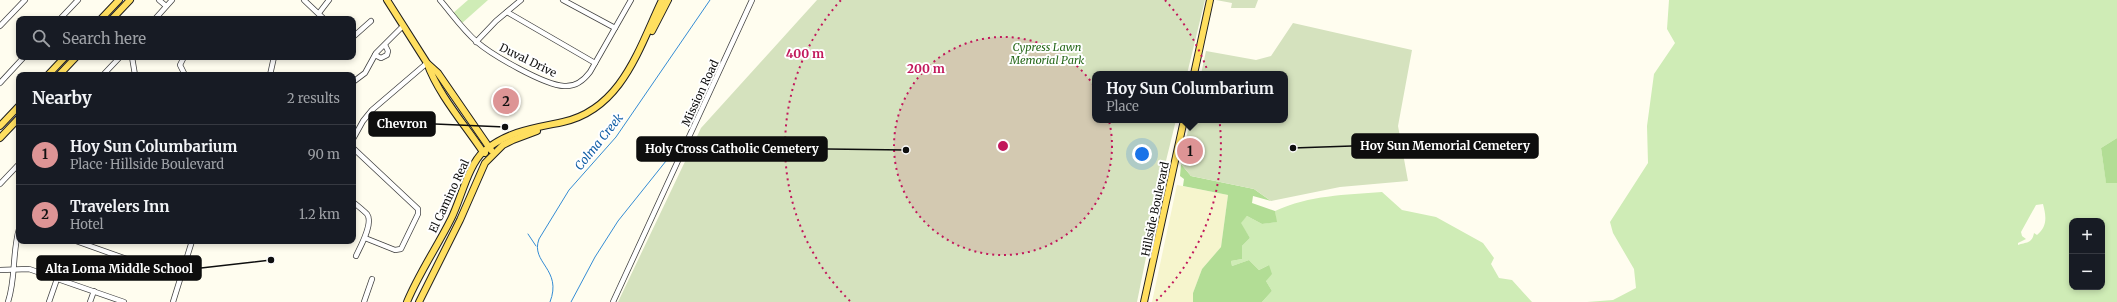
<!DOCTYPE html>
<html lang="en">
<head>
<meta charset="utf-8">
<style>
  body { margin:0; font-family:Merriweather,serif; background:#20242c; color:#f1f3f6 }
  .controls { position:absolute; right:12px; bottom:12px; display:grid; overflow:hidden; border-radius:8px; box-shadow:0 2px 6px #0003 }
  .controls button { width:36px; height:36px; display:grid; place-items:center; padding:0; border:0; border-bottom:1px solid #363941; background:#171b24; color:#f1f3f6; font:20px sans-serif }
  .you { position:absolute; left:1142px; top:154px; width:14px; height:14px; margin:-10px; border:3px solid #fff; border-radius:50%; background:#1a73e8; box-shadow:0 0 0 6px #1a73e833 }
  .badge { display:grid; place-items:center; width:26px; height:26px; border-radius:50%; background:#dd9495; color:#111; font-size:13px; font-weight:700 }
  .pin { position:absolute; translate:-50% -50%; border:2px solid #fff; box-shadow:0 1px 4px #0006 }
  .popup { position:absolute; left:1092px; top:71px; width:196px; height:52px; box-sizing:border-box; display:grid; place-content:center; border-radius:8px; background:#171b24; filter:drop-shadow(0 1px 3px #0005); font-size:13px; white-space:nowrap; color:#9ea1a6 }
  .popup b { font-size:15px; color:#f1f3f6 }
  .popup::after { content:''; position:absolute; left:50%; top:100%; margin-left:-8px; border:8px solid transparent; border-top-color:#171b24 }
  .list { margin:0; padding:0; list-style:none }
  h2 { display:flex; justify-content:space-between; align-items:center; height:52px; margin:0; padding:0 16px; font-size:17px }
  h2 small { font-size:13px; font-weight:400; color:#9ea1a6 }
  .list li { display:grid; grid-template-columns:26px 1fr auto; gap:12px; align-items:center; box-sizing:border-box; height:60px; padding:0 16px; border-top:1px solid #363941 }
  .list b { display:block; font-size:15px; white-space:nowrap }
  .list p { margin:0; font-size:13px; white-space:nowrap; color:#9ea1a6 }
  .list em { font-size:13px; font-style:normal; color:#9ea1a6 }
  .icon { flex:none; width:22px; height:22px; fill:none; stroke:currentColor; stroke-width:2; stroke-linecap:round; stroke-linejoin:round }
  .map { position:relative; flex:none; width:2117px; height:302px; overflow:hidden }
  .search { position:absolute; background:#171b24; box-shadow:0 2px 6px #0003; left:16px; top:16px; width:340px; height:44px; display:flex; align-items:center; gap:10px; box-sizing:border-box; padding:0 14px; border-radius:8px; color:#9ea1a6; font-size:15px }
  .panel { position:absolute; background:#171b24; box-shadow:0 2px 6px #0003; left:16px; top:72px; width:340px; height:172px; border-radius:8px }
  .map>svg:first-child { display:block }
  .farmland { fill:#f6f5cd }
  .green { fill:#cfecb6; fill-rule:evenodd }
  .forest { fill:#b2dd95 }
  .cemetery { fill:#d5e2be }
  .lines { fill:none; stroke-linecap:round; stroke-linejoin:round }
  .stream { stroke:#348cd4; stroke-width:1 }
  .minor-casing { stroke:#414141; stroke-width:6 }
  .major-casing { stroke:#1f1f1f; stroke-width:8 }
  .minor { stroke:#fff; stroke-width:4.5 }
  .major { stroke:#ffdf5f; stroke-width:6 }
  .ring { fill:none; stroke:#c2185b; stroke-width:2; stroke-dasharray:2 4 }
  .labels { text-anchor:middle; stroke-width:4; stroke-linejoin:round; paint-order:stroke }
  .park-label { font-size:11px; font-style:italic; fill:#27691b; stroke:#fff }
  .street-label { font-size:11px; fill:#0e0e0e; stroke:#fff }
  .water-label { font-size:12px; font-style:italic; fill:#115ea6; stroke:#fff }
  .centre { fill:#c2185b; stroke:#fff; stroke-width:2 }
  .ring-label { font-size:12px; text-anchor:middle; font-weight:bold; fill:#c2185b; stroke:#fff; stroke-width:4; stroke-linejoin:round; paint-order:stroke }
  .leader { fill:none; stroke:#0e0e0e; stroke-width:1.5 }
  .callout-dot { fill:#0e0e0e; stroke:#fff; stroke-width:1.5 }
  .callout { fill:#0e0e0e; stroke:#0e0e0e; stroke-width:1.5 }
  .callout-label { font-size:12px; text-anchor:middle; font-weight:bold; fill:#fff }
</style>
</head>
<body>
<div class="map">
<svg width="2117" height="302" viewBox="0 0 2117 302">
  <rect width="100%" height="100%" fill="#fffdef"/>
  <!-- farmland -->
  <path class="farmland" d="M 1177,185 L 1228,195 L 1221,247 L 1202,269 L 1193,293 L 1193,302 L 1152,302 Z"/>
  <!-- green -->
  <g class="green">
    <path d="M 468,0 L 488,0 L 461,24 L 452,14 Z"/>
    <path d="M 1669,0 L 2117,0 L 2117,138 L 2101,148 L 2106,182 L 2117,183 L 2117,302 L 1587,302 L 1613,300 L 1636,288 L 1634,269 L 1613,233 L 1610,222 L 1648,163 L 1647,126 L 1654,74 L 1675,43 L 1667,29 ZM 2043,204 C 2046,216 2048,226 2037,235 L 2034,233 C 2032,244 2026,242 2018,245 L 2018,243 L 2026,239 L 2022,236 L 2021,232 L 2036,205 ZM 2072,221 L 2102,221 L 2102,287 L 2072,287 Z"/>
    <path d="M 1382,192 L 1402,210 L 1436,217 L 1483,243 L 1494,258 L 1491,264 L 1499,278 L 1512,280 L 1532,302 L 1262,302 L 1272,291 L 1266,281 L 1269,265 L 1259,270 L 1249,260 L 1232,266 L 1231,261 L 1242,259 L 1242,246 L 1250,238 L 1240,223 L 1247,216 L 1262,224 L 1276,222 L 1275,211 C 1310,195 1345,195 1382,192 Z"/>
  </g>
  <!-- forest -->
  <g class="forest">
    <path d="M 2117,138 L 2117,183 L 2106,183 L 2101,148 Z"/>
    <path d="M 1181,164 L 1191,176 L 1254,189 L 1271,201 L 1253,196 L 1252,203 L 1275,211 L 1277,222 L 1262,224 L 1247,216 L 1241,223 L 1250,238 L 1242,246 L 1242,259 L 1231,261 L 1232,266 L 1249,260 L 1259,270 L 1269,265 L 1272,274 L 1266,281 L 1272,291 L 1262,302 L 1193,302 L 1193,293 L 1202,269 L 1221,247 L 1228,195 L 1183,186 L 1184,179 L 1180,176 Z"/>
  </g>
  <!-- cemetery -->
  <g class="cemetery">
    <path d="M 817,0 L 1205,0 L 1187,74 L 1095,74 L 1095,120 L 1176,120 L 1163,173 L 1137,302 L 618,302 L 701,128 Z"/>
    <path d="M 1216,0 L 1258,0 L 1255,8 L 1231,8 L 1232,3 Z"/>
    <path d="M 1293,23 L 1412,50 L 1398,126 L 1408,181 L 1340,187 L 1271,201 L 1254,189 L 1191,176 L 1181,164 L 1190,120 L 1285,120 L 1285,74 L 1201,74 L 1206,51 L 1256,60 L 1271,56 Z"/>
  </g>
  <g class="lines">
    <!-- stream -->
    <g class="stream">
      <path d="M 528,234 L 536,246"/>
      <path d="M 550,302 C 563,269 530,263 539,239 L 569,190 L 616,137 L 710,0"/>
      <path d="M 571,302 L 595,257 L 618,221 L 666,161"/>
    </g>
    <defs>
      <g id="minor">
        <path d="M 159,0 L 166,6"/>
        <path d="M 304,0 L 324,19"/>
        <path d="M 440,0 C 452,14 463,30 477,42 C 492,55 544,85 564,86 C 575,87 584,80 590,72 L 631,0"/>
        <path d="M 563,0 L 615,28"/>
        <path d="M 507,12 L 595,63"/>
        <path d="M 319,13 L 329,0"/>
        <path d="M 60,19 L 78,0"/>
        <path d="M 155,19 L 172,0"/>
        <path d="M 0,26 L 25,0"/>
        <path d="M 353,37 L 371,21"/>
        <path d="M 476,42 L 496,21 L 521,0"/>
        <path d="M 375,55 L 381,58 L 387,55 L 388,51 L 385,45"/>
        <path d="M 132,57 L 135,75"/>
        <path d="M 184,57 L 180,65 L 185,75"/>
        <path d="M 103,75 L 120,57"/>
        <path d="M 270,75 L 274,57"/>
        <path d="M 353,82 L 365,73 L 376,53 L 403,26"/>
        <path d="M 0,83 L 24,57"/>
        <path d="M 353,139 L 363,121 L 372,110 L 427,63"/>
        <path d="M 353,148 L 418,209 L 418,214 L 401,249 L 395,250 L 365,238"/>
        <path d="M 0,184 L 19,164"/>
        <path d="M 353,202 C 358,206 363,210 367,214 C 374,223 360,247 356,256"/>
        <path d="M 76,241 L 180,278"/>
        <path d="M 0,270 L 29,269 L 124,302"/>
        <path d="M 8,302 C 16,278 12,253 19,229"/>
        <path d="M 49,302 L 57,279"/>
        <path d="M 90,302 L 94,291"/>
        <path d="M 173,302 L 192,241"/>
        <path d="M 364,302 L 372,279"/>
        <path d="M 613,302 L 752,0"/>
      </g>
      <g id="major">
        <path d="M 387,0 L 427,63 C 438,94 465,125 483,152 L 485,153"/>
        <path d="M 101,19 L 119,0"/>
        <path d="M 112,19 L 130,0"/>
        <path d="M 652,31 L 668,0"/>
        <path d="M 428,64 L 438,73 L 491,150"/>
        <path d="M 1194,74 L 1210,0"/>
        <path d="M 48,75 L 65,57"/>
        <path d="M 59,75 L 76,57"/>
        <path d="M 0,126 L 19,106"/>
        <path d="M 0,138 L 19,118"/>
        <path d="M 407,302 C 419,273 437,247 451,219 C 461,199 468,165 484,151 C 508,131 534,128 563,122 C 622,109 639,48 662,0"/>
        <path d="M 419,302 L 460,220 L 485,163 L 503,145 L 513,140 L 537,131"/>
        <path d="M 1144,302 L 1184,120"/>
      </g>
    </defs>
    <!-- minor casing -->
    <use href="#minor" class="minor-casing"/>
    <!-- major casing -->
    <use href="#major" class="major-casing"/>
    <!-- minor -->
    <use href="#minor" class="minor"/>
    <!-- major -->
    <use href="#major" class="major"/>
  </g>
  <!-- distance rings -->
  <circle cx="1003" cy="146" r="109" fill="#c2185b" fill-opacity=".12"/>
  <g class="ring">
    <circle cx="1003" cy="146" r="109"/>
    <path d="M850 301A218 218 0 0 1 841 0M1165 0A218 218 0 0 1 1156 301"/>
  </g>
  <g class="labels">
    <!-- park labels -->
    <g class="park-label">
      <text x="1047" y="51">Cypress Lawn<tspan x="1047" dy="13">Memorial Park</tspan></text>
    </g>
    <!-- street labels -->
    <g class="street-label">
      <text transform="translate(528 60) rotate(26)" y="4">Duval Drive</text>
      <text transform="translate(700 93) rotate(-65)" y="4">Mission Road</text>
      <text transform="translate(449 196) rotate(-65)" y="4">El Camino Real</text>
      <text transform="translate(1155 209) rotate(-78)" y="4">Hillside Boulevard</text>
    </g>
    <!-- water labels -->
    <g class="water-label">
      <text transform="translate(599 142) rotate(-51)" y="4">Colma Creek</text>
    </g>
  </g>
  <circle cx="1003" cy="146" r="6" class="centre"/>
  <g class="ring-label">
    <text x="805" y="58">400 m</text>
    <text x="926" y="73">200 m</text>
  </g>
  <!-- callouts -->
  <path class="leader" d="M505 127L435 124M1293 148L1352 146M906 150L827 149M271 260L201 268"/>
  <g class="callout-dot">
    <circle cx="505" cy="127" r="4"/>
    <circle cx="1293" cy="148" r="4"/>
    <circle cx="906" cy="150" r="4"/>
    <circle cx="271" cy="260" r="4"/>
  </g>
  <g class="callout">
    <rect x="369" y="112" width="66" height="24" rx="4"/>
    <rect x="1352" y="134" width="186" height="24" rx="4"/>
    <rect x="637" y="137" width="190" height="24" rx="4"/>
    <rect x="37" y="256" width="164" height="24" rx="4"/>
  </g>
  <g class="callout-label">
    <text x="402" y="128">Chevron</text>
    <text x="1445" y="150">Hoy Sun Memorial Cemetery</text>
    <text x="732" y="153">Holy Cross Catholic Cemetery</text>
    <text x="119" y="273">Alta Loma Middle School</text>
  </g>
</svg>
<div class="controls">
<button>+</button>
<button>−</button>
</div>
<div class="you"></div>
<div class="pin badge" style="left:1190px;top:151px">1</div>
<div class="popup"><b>Hoy Sun Columbarium</b>Place</div>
<div class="pin badge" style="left:506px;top:101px">2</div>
<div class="search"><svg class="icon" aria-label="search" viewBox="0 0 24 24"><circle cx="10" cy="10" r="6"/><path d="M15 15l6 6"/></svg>Search here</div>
<section class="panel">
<h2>Nearby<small>2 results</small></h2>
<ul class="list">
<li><span class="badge">1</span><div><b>Hoy Sun Columbarium</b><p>Place · Hillside Boulevard</p></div><em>90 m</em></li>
<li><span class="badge">2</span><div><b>Travelers Inn</b><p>Hotel</p></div><em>1.2 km</em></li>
</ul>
</section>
</div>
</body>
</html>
